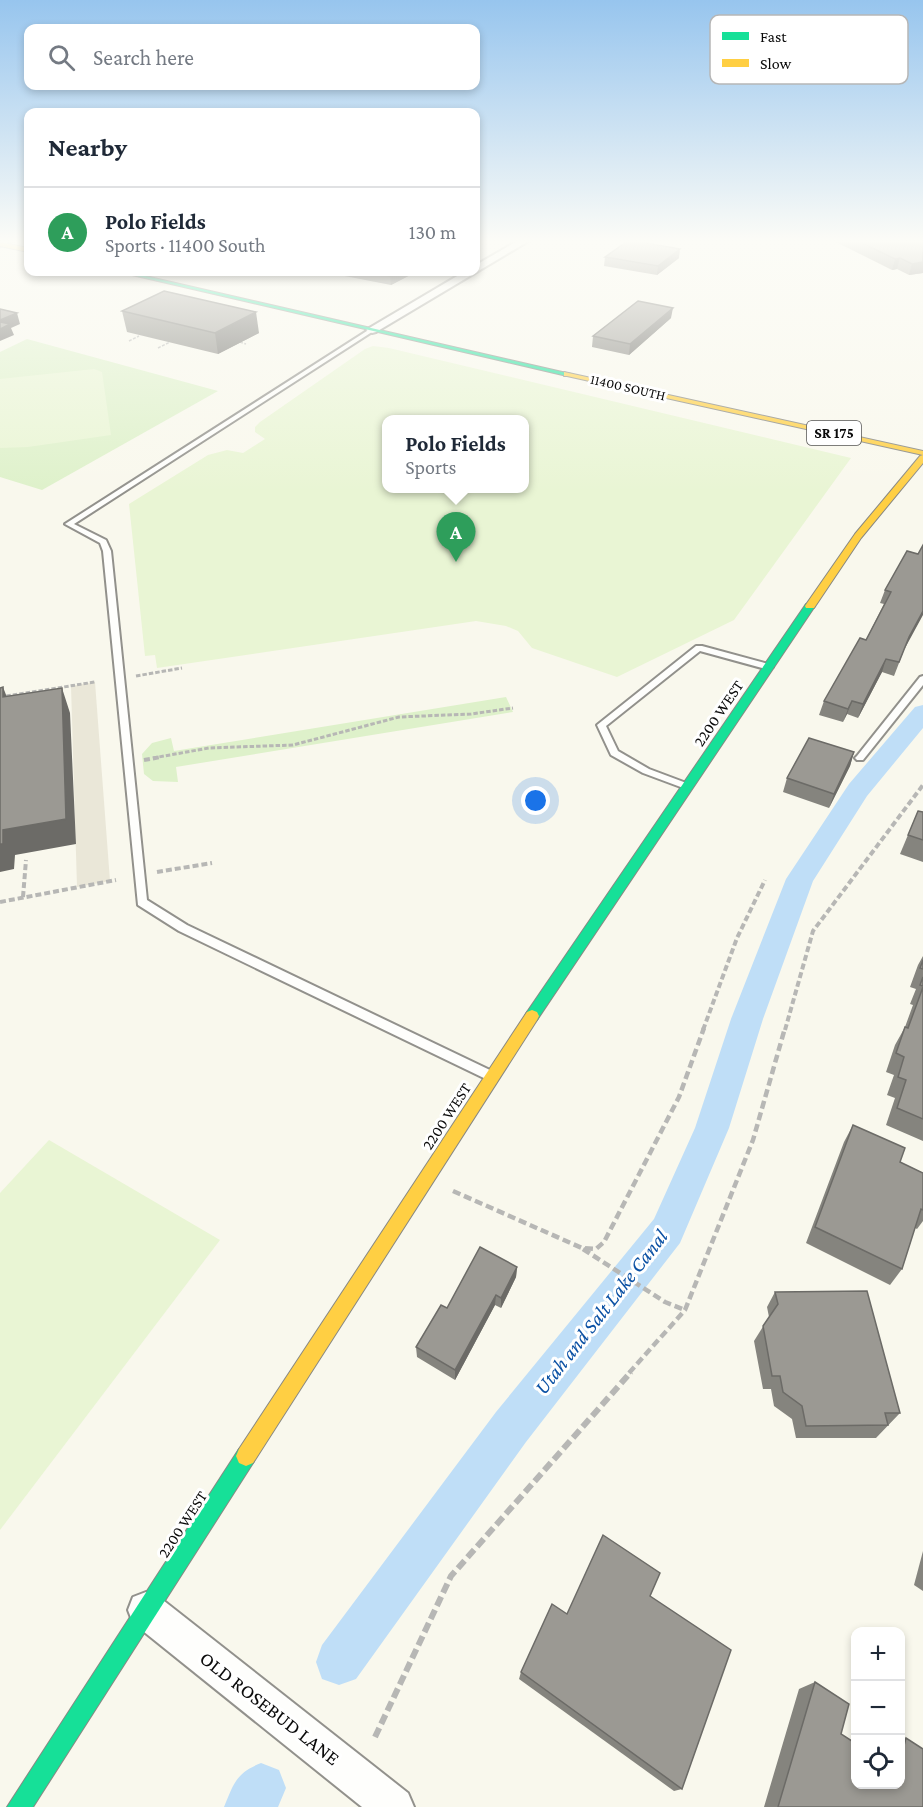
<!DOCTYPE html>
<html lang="en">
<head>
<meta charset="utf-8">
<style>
  body { margin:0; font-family:"Crimson Pro",serif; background:#f2f2f3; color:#1f2937 }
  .controls { position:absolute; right:18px; bottom:18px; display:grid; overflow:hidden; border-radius:12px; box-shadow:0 3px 9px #0003 }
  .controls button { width:54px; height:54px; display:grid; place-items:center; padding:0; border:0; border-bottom:2px solid #e0e1e3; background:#fff; color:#1f2937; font:30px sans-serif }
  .you { position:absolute; left:536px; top:801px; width:21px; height:21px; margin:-15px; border:4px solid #fff; border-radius:50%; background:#1a73e8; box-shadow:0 0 0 9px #1a73e833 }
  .badge { display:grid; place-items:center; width:39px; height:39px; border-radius:50%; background:#5e5d59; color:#fff; font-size:20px; font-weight:700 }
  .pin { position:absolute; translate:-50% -50px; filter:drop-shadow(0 2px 3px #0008) }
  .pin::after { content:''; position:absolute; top:32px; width:21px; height:18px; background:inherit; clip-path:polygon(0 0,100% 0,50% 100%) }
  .popup { position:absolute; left:382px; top:415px; width:147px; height:78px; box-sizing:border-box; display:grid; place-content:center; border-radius:12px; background:#fff; filter:drop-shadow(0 2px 4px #0005); font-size:20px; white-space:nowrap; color:#747a83 }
  .popup b { font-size:22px; color:#1f2937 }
  .popup::after { content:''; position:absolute; left:50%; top:100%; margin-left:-12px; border:12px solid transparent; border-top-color:#fff }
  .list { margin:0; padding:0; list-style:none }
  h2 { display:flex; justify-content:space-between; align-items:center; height:78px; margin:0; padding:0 24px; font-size:26px }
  h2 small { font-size:20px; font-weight:400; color:#747a83 }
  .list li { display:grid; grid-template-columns:39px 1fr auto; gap:18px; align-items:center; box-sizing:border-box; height:90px; padding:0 24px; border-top:2px solid #e0e1e3 }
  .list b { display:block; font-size:22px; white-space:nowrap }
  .list p { margin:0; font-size:20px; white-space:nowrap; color:#747a83 }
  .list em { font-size:20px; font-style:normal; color:#747a83 }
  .icon { flex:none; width:33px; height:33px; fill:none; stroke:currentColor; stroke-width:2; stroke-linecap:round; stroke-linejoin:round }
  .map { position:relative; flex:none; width:923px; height:1807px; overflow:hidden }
  .search { position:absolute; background:#fff; box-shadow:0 3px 9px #0003; left:24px; top:24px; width:456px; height:66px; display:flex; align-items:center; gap:15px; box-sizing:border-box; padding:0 21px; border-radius:12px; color:#747a83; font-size:22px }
  .panel { position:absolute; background:#fff; box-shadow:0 3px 9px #0003; left:24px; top:108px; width:456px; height:168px; border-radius:12px }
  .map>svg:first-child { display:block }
  .green { fill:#def1ca }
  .pitch { fill:#e9f5d4; fill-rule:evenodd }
  .plaza { fill:#eae7d8 }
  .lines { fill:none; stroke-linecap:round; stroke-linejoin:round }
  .canal { fill:#bfdef7; fill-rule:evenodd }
  .lane-casing { stroke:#92918c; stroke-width:4 }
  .street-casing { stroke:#92918c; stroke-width:4 }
  .fast-casing { stroke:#888883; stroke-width:2 }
  .slow-casing { stroke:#888883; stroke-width:2 }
  .path-far4 { stroke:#b7b7b5; stroke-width:1.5; stroke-dasharray:3 1.5; stroke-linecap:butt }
  .path-far3 { stroke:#b7b7b5; stroke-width:3; stroke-dasharray:4.5 2; stroke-linecap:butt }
  .path-far2 { stroke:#b7b7b5; stroke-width:4; stroke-dasharray:6 3; stroke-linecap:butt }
  .path-far1 { stroke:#b7b7b5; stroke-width:4.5; stroke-dasharray:8 4; stroke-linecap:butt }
  .path { stroke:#b7b7b5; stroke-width:6; stroke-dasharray:10 4.5; stroke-linecap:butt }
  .lane { fill:#fefefc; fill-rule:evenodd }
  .street { fill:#fefefc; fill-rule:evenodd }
  .fast { fill:#16e098; fill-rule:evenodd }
  .slow { fill:#ffcf43; fill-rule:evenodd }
  .wall { fill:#85847e }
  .shaded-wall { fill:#6c6b67 }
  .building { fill:#9b9993; stroke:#6c6b67; stroke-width:1.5 }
  .labels { text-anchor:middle; stroke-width:6; stroke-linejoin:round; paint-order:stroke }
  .far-street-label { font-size:14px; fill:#0a0a0a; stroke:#fff }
  .shield { fill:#fff; stroke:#545454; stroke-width:1.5 }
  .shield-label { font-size:15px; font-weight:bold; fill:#0a0a0a }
  .street-label { font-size:16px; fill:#0a0a0a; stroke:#fff }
  .near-street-label { font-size:20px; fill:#0a0a0a; stroke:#fff }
  .near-water-label { font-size:21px; font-style:italic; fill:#0b51a4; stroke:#fff }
  .key { fill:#fff; stroke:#b6b6b6; stroke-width:1.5 }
  .key-label { font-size:16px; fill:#0a0a0a }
</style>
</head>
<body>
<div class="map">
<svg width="923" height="1807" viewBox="0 0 923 1807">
  <rect width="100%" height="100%" fill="#f9f8ed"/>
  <!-- green -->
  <g class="green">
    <path d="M 27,339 L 218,391 L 42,490 L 0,477 L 0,352 Z"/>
    <path d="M 506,697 L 513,712 L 176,767 L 178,782 L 153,781 L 144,774 L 142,754 L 152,743 L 171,738 L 174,751 Z"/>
  </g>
  <!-- pitch -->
  <g class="pitch">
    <path d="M 373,346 L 389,348 L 851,458 L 734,620 L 617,677 L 532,648 L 518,631 L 506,626 L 476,621 L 157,668 L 155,655 L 145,656 L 129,504 L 208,455 L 227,450 L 243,453 L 265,439 L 255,432 L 255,427 L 260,422 L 365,349 ZM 387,420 L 525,420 L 525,488 L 387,488 Z"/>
    <path d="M 94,369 L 102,372 L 111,435 L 28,447 L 0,448 L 0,379 Z"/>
    <path d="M 49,1140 L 220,1240 L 0,1530 L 0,1193 Z"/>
  </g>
  <!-- plaza -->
  <path class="plaza" d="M 95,682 L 110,881 L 77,887 L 71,686 Z"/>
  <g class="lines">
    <!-- canal -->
    <g class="canal">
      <path d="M 923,705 L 923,728 L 867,796 L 813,881 L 763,1019 L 729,1128 L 680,1243 L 526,1442 L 356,1679 L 339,1685 L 322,1679 L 316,1662 L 322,1645 L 496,1412 L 654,1219 L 695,1128 L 731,1019 L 786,879 L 849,784 L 915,707 Z"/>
      <path d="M 261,1763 L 279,1770 L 286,1788 L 278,1807 L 224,1807 C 234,1783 236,1773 261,1763 Z"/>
    </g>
    <defs>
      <g id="lane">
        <path d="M 370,329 L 375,330 L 74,524 L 106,540 L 111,551 L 147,900 L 187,925 L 492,1071 L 494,1075 L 492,1079 L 488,1080 L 179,931 L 138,905 L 103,551 L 100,543 L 65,524 Z"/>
        <path d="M 696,646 L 702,646 L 772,665 L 773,667 L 769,670 L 700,651 L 606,726 L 618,751 L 649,769 L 689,784 L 691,786 L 686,789 L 643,773 L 611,755 L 597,725 Z"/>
        <path d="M 923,676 L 923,685 L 863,760 L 857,760 L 855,758 L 857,756 L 920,677 Z"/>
      </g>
      <g id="street">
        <path d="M 4,239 L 18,239 L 0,246 L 0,240 Z"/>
        <path d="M 521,239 L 532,239 L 376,332 L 372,333 L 366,330 L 464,272 L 476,272 L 476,265 Z"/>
        <path d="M 146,1592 L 159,1597 L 408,1793 L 414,1807 L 362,1807 L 133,1623 L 128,1610 L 133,1597 Z"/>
      </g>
      <g id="fast">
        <path d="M 119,272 L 128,272 L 571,374 L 567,376 Z"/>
        <path d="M 810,603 L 815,606 L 537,1020 L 532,1022 L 527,1020 L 525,1016 L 527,1012 L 806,604 Z"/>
        <path d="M 246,1446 L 253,1449 L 256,1456 L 253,1463 L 33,1807 L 7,1807 L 239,1449 Z"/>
      </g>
      <g id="slow">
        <path d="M 0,242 L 28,248 L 28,252 L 0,246 Z"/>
        <path d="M 564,372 L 923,451 L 923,463 L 861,538 L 814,608 L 806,608 L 805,606 L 855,534 L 920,456 L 923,455 L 567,376 L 564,376 Z"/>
        <path d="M 532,1010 L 537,1012 L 539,1016 L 537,1020 L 253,1463 L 246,1466 L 239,1463 L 236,1456 L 239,1449 L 527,1012 Z"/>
      </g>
    </defs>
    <!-- lane casing -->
    <use href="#lane" class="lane-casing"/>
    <!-- street casing -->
    <use href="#street" class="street-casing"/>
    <!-- fast casing -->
    <use href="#fast" class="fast-casing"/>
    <!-- slow casing -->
    <use href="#slow" class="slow-casing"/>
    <!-- path-far4 -->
    <g class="path-far4">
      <path d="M 129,341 L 139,336"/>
      <path d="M 240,342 L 246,344"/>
      <path d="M 158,348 L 170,342"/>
    </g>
    <!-- path-far3 -->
    <g class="path-far3">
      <path d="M 136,676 L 182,668"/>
      <path d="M 0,697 L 95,682"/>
      <path d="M 153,758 L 209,748 L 293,745 L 399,717 L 471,714 L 513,708"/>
    </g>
    <!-- path-far2 -->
    <g class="path-far2">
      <path d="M 144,760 L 161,757"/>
      <path d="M 157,872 L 212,863"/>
      <path d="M 23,897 L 26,860"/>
      <path d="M 0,902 L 116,880"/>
      <path d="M 703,1030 L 737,938 L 765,880"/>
      <path d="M 785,1030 L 813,931 L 923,785"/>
    </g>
    <!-- path-far1 -->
    <g class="path-far1">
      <path d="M 453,1191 L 582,1248 L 596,1249 L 604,1242 L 679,1097 L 704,1028"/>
      <path d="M 583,1249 L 665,1302 L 685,1310"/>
      <path d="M 629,1373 L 685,1310 L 753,1140 L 785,1028"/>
    </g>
    <!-- path -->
    <path class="path" d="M 375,1737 L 451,1576 L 631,1372"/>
    <!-- lane -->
    <use href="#lane" class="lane"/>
    <!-- street -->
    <use href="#street" class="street"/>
    <!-- fast -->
    <use href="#fast" class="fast"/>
    <!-- slow -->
    <use href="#slow" class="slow"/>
  </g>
  <!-- wall -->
  <g class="wall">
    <path d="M 830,239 L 923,239 L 923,273 L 909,275 L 897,269 L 892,270 Z"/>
    <path d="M 605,257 L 679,258 L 657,275 L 604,266 Z"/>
    <path d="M 324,272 L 416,272 L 391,285 Z"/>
    <path d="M 122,311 L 259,333 L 218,354 L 127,332 Z"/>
    <path d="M 671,318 L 629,355 L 592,347 L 593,336 Z"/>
    <path d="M 907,551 L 904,650 L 894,676 L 882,672 L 858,718 L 847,714 L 843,722 L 819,715 L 824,701 L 866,640 L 884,604 L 880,603 L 885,590 Z"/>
    <path d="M 854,752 L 850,766 L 829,808 L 783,792 L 787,778 Z"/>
    <path d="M 918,811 L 923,812 L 923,862 L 900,854 Z"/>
    <path d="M 923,956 L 923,1141 L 886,1125 L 895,1098 L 887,1095 L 894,1075 L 886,1072 L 895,1045 L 905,1027 L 913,1005 L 910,1004 L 916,989 L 910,987 L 918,965 Z"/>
    <path d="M 853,1125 L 900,1162 L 923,1173 L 923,1221 L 917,1229 L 915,1228 L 902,1269 L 890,1285 L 806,1243 L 844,1142 Z"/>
    <path d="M 517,1267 L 516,1277 L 501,1308 L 495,1305 L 455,1380 L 417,1357 L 416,1347 L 447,1308 Z"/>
    <path d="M 775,1292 L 900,1413 L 876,1438 L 796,1438 L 792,1419 L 774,1406 L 771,1389 L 763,1389 L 754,1341 L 769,1317 L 767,1307 Z"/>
    <path d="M 923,1551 L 923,1591 L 914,1585 Z"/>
    <path d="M 650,1596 L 682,1789 L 674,1791 L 519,1679 L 521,1672 L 567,1614 Z"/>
    <path d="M 815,1682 L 841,1734 L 900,1785 L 900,1740 L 906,1738 L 923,1807 L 764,1807 L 799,1689 Z"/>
  </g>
  <!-- shaded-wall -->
  <g class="shaded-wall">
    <path d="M 680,249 L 679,258 L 657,275 L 658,266 Z"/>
    <path d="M 900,258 L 897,269 L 892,270 L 895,259 Z"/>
    <path d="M 923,262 L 923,273 L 909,275 L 912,264 Z"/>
    <path d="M 398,272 L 416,272 L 391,285 L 390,276 Z"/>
    <path d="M 673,308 L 671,318 L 629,355 L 630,344 Z"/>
    <path d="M 256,312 L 259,333 L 218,354 L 215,333 Z"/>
    <path d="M 17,313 L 20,324 L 11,328 L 14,335 L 0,341 L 0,320 Z"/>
    <path d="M 923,611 L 923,615 L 904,650 L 894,676 L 909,637 Z"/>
    <path d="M 886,659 L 882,672 L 858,718 L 863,704 Z"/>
    <path d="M 3,687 L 13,713 L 3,697 Z"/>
    <path d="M 62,688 L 70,713 L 76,844 L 15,855 L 14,869 L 0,872 L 0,844 L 3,830 Z"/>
    <path d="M 852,701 L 847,714 L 843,722 L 848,709 Z"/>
    <path d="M 854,752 L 850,766 L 829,808 L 834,794 Z"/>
    <path d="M 517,1267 L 516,1277 L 501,1308 L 501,1298 Z"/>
    <path d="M 496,1295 L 495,1305 L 455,1380 L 455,1370 Z"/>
  </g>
  <!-- building -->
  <g class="building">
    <path d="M 854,239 L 923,239 L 923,262 L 912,264 L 900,258 L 895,259 Z"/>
    <path d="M 629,240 L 680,249 L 658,266 L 605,257 Z"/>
    <path d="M 370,272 L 398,272 L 390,276 Z"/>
    <path d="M 164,291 L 256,312 L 215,333 L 122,311 Z"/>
    <path d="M 638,301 L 673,308 L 630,344 L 593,336 Z"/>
    <path d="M 0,309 L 17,313 L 0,320 Z"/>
    <path d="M 0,322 L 10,324 L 0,329 Z"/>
    <path d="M 923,545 L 923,611 L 909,637 L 899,662 L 886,659 L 863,704 L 852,701 L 848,709 L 824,701 L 860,638 L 866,640 L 891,592 L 885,590 L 907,551 L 918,554 Z"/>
    <path d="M 3,687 L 3,697 L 62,688 L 66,819 L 3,830 L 3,844 L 0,844 L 0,688 Z"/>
    <path d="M 809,738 L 854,752 L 834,794 L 787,778 Z"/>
    <path d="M 918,811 L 923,812 L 923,840 L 908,835 Z"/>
    <path d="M 923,960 L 923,969 L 920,968 Z"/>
    <path d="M 923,977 L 923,986 L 920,985 Z"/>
    <path d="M 923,987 L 923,1119 L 897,1108 L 906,1080 L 898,1077 L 904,1057 L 896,1053 L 905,1027 L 908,1028 Z"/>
    <path d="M 853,1125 L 905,1148 L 900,1162 L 923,1173 L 923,1210 L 921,1209 L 902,1269 L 815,1227 Z"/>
    <path d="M 480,1247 L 517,1267 L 501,1298 L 496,1295 L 455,1370 L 416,1347 L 441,1305 L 447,1308 Z"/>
    <path d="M 867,1291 L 900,1413 L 885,1413 L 888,1425 L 806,1426 L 802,1406 L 783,1392 L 780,1376 L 772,1376 L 763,1326 L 778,1304 L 775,1292 Z"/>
    <path d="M 603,1535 L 660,1573 L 650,1596 L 731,1650 L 682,1789 L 521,1672 L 552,1604 L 567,1614 Z"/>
    <path d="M 815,1682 L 849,1704 L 841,1734 L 855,1743 L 855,1785 L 900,1785 L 900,1761 L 906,1738 L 923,1749 L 923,1807 L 778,1807 Z"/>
  </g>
  <!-- sky -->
  <linearGradient id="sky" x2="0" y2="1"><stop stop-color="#97c5ee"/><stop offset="0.49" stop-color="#fcfcf7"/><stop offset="1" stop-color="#fcfcf7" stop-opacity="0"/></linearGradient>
  <rect width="923" height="492" fill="url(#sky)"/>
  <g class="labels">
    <!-- far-street labels -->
    <g class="far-street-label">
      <text transform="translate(628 387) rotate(13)" y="5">11400 SOUTH</text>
    </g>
    <!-- shield labels -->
    <rect class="shield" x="807" y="421" width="54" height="24" rx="4.5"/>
    <g class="shield-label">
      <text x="834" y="438">SR 175</text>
    </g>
    <!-- street labels -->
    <g class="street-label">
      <text transform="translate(718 713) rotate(-56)" y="6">2200 WEST</text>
      <text transform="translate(446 1116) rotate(-57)" y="6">2200 WEST</text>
      <text transform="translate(182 1524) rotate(-57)" y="6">2200 WEST</text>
    </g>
    <!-- near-street labels -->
    <g class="near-street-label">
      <text transform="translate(270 1708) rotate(38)" y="7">OLD ROSEBUD LANE</text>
    </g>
    <!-- near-water labels -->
    <g class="near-water-label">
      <text transform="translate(601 1312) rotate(-52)" y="7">Utah and Salt Lake Canal</text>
    </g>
  </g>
  <!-- legend -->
  <rect x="710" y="15" width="198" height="69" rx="9" class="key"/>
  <rect x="722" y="32" width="27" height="8" fill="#16e098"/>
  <rect x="722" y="59" width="27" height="8" fill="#ffcf43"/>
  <g class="key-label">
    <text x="760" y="42">Fast</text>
    <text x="760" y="69">Slow</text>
  </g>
</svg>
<div class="controls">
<button>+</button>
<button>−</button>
<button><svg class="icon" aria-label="locate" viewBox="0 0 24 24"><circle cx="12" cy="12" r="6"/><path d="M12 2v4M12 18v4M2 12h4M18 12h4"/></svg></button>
</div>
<div class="you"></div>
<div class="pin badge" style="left:456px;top:562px;background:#2e9e5b">A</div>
<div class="popup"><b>Polo Fields</b>Sports</div>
<div class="search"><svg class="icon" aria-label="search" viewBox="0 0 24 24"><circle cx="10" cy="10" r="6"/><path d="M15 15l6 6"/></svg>Search here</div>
<section class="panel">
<h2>Nearby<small></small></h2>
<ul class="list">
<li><span class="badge" style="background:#2e9e5b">A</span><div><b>Polo Fields</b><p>Sports · 11400 South</p></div><em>130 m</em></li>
</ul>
</section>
</div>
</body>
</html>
